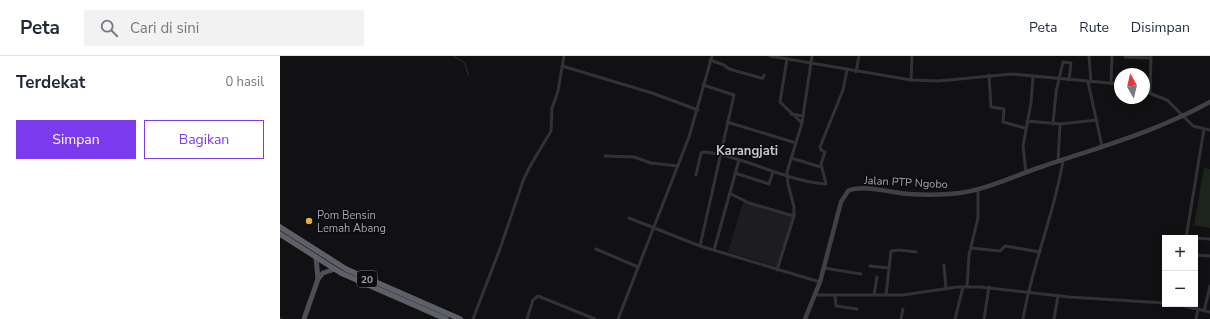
<!DOCTYPE html>
<html lang="id">
<head>
<meta charset="utf-8">
<style>
  body { margin:0; font-family:"Nunito Sans",sans-serif; background:#f2f2f3; color:#1f2937 }
  .controls { position:absolute; right:12px; bottom:12px; display:grid; overflow:hidden; border-radius:0px; box-shadow:0 2px 10px #0003 }
  .controls button { width:36px; height:36px; display:grid; place-items:center; padding:0; border:0; border-bottom:1px solid #e0e1e3; background:#fff; color:#1f2937; font:20px sans-serif }
  .compass { position:absolute; left:834px; top:12px; width:36px; height:36px; border-radius:50%; background:#fff; box-shadow:0 2px 10px #0003; rotate:352deg }
  .list { margin:0; padding:0; list-style:none }
  h2 { display:flex; justify-content:space-between; align-items:center; height:52px; margin:0; padding:0 16px; font-size:17px }
  h2 small { font-size:13px; font-weight:400; color:#747a83 }
  .actions { display:flex; gap:8px; padding:12px 16px }
  .actions a { flex:1; padding:9px 0; border:1px solid #7c3aed; border-radius:0px; text-align:center; font-size:14px; color:#7c3aed }
  .actions .main { background:#7c3aed; color:#fff }
  .icon { flex:none; width:22px; height:22px; fill:none; stroke:currentColor; stroke-width:2; stroke-linecap:round; stroke-linejoin:round }
  .map { position:relative; flex:none; width:930px; height:263px; overflow:hidden }
  header { display:flex; align-items:center; gap:24px; box-sizing:border-box; height:56px; padding:0 20px; background:#fff; border-bottom:1px solid #e0e1e3 }
  header strong { font-size:19px }
  nav { display:flex; gap:22px; margin-inline-start:auto; font-size:14px }
  .search { width:280px; height:36px; background:#f2f2f3; display:flex; align-items:center; gap:10px; box-sizing:border-box; padding:0 14px; border-radius:0px; color:#747a83; font-size:15px }
  main { display:flex }
  aside { flex:1; background:#fff }
  .map>svg:first-child { display:block }
  .built { fill:#1d1d1f }
  .pitch { fill:#1d241e }
  .lines { fill:none; stroke-linecap:round; stroke-linejoin:round }
  .stream { stroke:#2b3239; stroke-width:1 }
  .street { stroke:#323236; stroke-width:3 }
  .secondary { stroke:#404146; stroke-width:4.5 }
  .primary { stroke:#4e4f55; stroke-width:5 }
  .highway { stroke:#5e6067; stroke-width:5.5 }
  .poi-dot { fill:#e0b13a; stroke:#0c0c0d; stroke-width:1.5 }
  .labels { text-anchor:middle; stroke-width:3; stroke-linejoin:round; paint-order:stroke }
  .shield { fill:#0c0c0d; stroke:#767880; stroke-width:1 }
  .shield-label { font-size:10px; font-weight:bold; fill:#a3a7b1 }
  .street-label { font-size:11px; fill:#a3a7b1; stroke:#0c0c0d }
  .poi-label { font-size:11px; fill:#a3a7b1; stroke:#0c0c0d; text-anchor:start }
  .quarter-label { font-size:13px; font-weight:bold; fill:#c3c6ce; stroke:#0c0c0d }
</style>
</head>
<body>
<header>
<strong>Peta</strong>
<div class="search"><svg class="icon" aria-label="search" viewBox="0 0 24 24"><circle cx="10" cy="10" r="6"/><path d="M15 15l6 6"/></svg>Cari di sini</div>
<nav><a>Peta</a><a>Rute</a><a>Disimpan</a></nav>
</header>
<main>
<aside>
<h2>Terdekat<small>0 hasil</small></h2>
<ul class="list">
</ul>
<div class="actions"><a class="main">Simpan</a><a>Bagikan</a></div>
</aside>
<div class="map">
<svg width="930" height="263" viewBox="0 0 930 263">
  <rect width="100%" height="100%" fill="#111012"/>
  <!-- built -->
  <path class="built" d="M 463,146 L 513,160 L 497,211 L 448,196 Z"/>
  <!-- pitch -->
  <path class="pitch" d="M 924,112 L 930,113 L 930,172 L 914,169 Z"/>
  <g class="lines">
    <!-- stream -->
    <path class="stream" d="M 173,0 L 185,7 L 188,19"/>
    <!-- street -->
    <g class="street">
      <path d="M 490,0 L 631,24 L 658,25 L 732,18 L 840,28"/>
      <path d="M 809,0 L 811,26"/>
      <path d="M 845,1 L 871,2"/>
      <path d="M 507,3 L 500,46 L 522,67"/>
      <path d="M 430,4 L 444,9 L 449,13 L 481,22 L 483,22 L 484,19"/>
      <path d="M 282,10 L 372,37 L 418,54"/>
      <path d="M 576,16 L 579,0"/>
      <path d="M 709,19 L 711,51 L 724,53 L 723,66 L 745,72"/>
      <path d="M 631,24 L 632,0"/>
      <path d="M 808,26 L 822,90"/>
      <path d="M 831,28 L 832,0"/>
      <path d="M 864,35 L 887,44 L 913,70 L 930,74"/>
      <path d="M 870,37 L 871,0"/>
      <path d="M 511,58 L 523,60"/>
      <path d="M 747,65 L 780,68 L 817,64"/>
      <path d="M 447,66 L 516,87"/>
      <path d="M 773,68 L 776,36 L 783,6 L 791,7 L 789,24"/>
      <path d="M 325,100 L 354,101 L 371,107 L 398,110"/>
      <path d="M 511,102 L 541,111"/>
      <path d="M 778,106 L 780,68"/>
      <path d="M 455,117 L 489,128 L 493,116"/>
      <path d="M 746,117 L 743,90 L 751,47 L 753,20"/>
      <path d="M 416,119 L 421,97 L 425,96 C 467,101 504,125 546,128 L 541,108 L 545,96 L 541,94 L 540,91 L 563,34 L 567,14"/>
      <path d="M 451,138 L 469,147 L 514,160"/>
      <path d="M 349,162 L 420,190 L 540,226"/>
      <path d="M 906,182 L 924,73"/>
      <path d="M 915,182 L 930,183"/>
      <path d="M 420,190 L 454,39 L 423,29"/>
      <path d="M 691,192 L 720,195 L 725,190 L 760,196"/>
      <path d="M 316,193 L 358,211"/>
      <path d="M 434,194 L 459,104"/>
      <path d="M 915,199 L 930,200"/>
      <path d="M 664,209 L 666,233"/>
      <path d="M 590,210 L 609,212"/>
      <path d="M 544,212 L 581,218"/>
      <path d="M 497,214 L 514,160 L 514,151 L 508,128 L 507,116 L 522,67 L 532,0"/>
      <path d="M 687,231 L 689,199 L 698,162 L 698,134"/>
      <path d="M 535,239 L 623,239 L 677,231 L 700,231 L 789,241 L 885,247"/>
      <path d="M 594,239 L 597,221"/>
      <path d="M 606,239 L 611,195 L 619,194 L 636,196"/>
      <path d="M 555,240 L 556,250 L 577,253"/>
      <path d="M 896,248 L 930,256"/>
      <path d="M 924,255 L 930,230"/>
      <path d="M 0,263 L 1,263"/>
      <path d="M 193,263 L 221,190 L 243,125 L 249,112 L 271,75 L 272,52 L 278,35 L 284,0"/>
      <path d="M 247,263 L 253,244 L 258,240 L 315,263"/>
      <path d="M 338,263 L 409,81 L 432,0"/>
      <path d="M 621,263 L 623,253"/>
      <path d="M 675,263 L 683,231"/>
      <path d="M 704,263 L 709,231"/>
      <path d="M 743,263 C 752,209 774,159 783,105"/>
      <path d="M 774,263 L 778,240"/>
      <path d="M 916,263 L 918,253"/>
    </g>
    <!-- secondary -->
    <path class="secondary" d="M 525,263 L 540,226 L 561,146 L 568,135 C 583,128 612,137 629,138 C 645,139 663,139 680,137 C 708,133 734,120 761,111 C 817,92 878,75 930,46"/>
    <!-- primary -->
    <g class="primary">
      <path d="M 38,223 L 43,217 L 55,213"/>
      <path d="M 24,263 L 38,223 L 36,202"/>
    </g>
    <!-- highway -->
    <g class="highway">
      <path d="M 0,171 L 66,213 L 180,263"/>
      <path d="M 0,178 L 61,217 L 166,263"/>
    </g>
  </g>
  <!-- markers -->
  <circle class="poi-dot" cx="29" cy="165" r="4"/>
  <g class="labels">
    <!-- shield labels -->
    <rect class="shield" x="77" y="215" width="20" height="16" rx="3"/>
    <g class="shield-label">
      <text x="87" y="227">20</text>
    </g>
    <!-- street labels -->
    <g class="street-label">
      <text transform="translate(626 126) rotate(3)" y="4">Jalan PTP Ngobo</text>
    </g>
    <!-- poi labels -->
    <g class="poi-label">
      <text x="37" y="163">Pom Bensin<tspan x="37" dy="13">Lemah Abang</tspan></text>
    </g>
    <!-- quarter labels -->
    <g class="quarter-label">
      <text x="467" y="99">Karangjati</text>
    </g>
  </g>
</svg>
<div class="controls">
<button>+</button>
<button>−</button>
</div>
<svg class="compass" viewBox="-18 -18 36 36"><path d="M0-13l5 13h-10z" fill="#e53935"/><path d="M0 13l5-13h-10z" fill="#747a83"/></svg>
</div>
</main>
</body>
</html>
